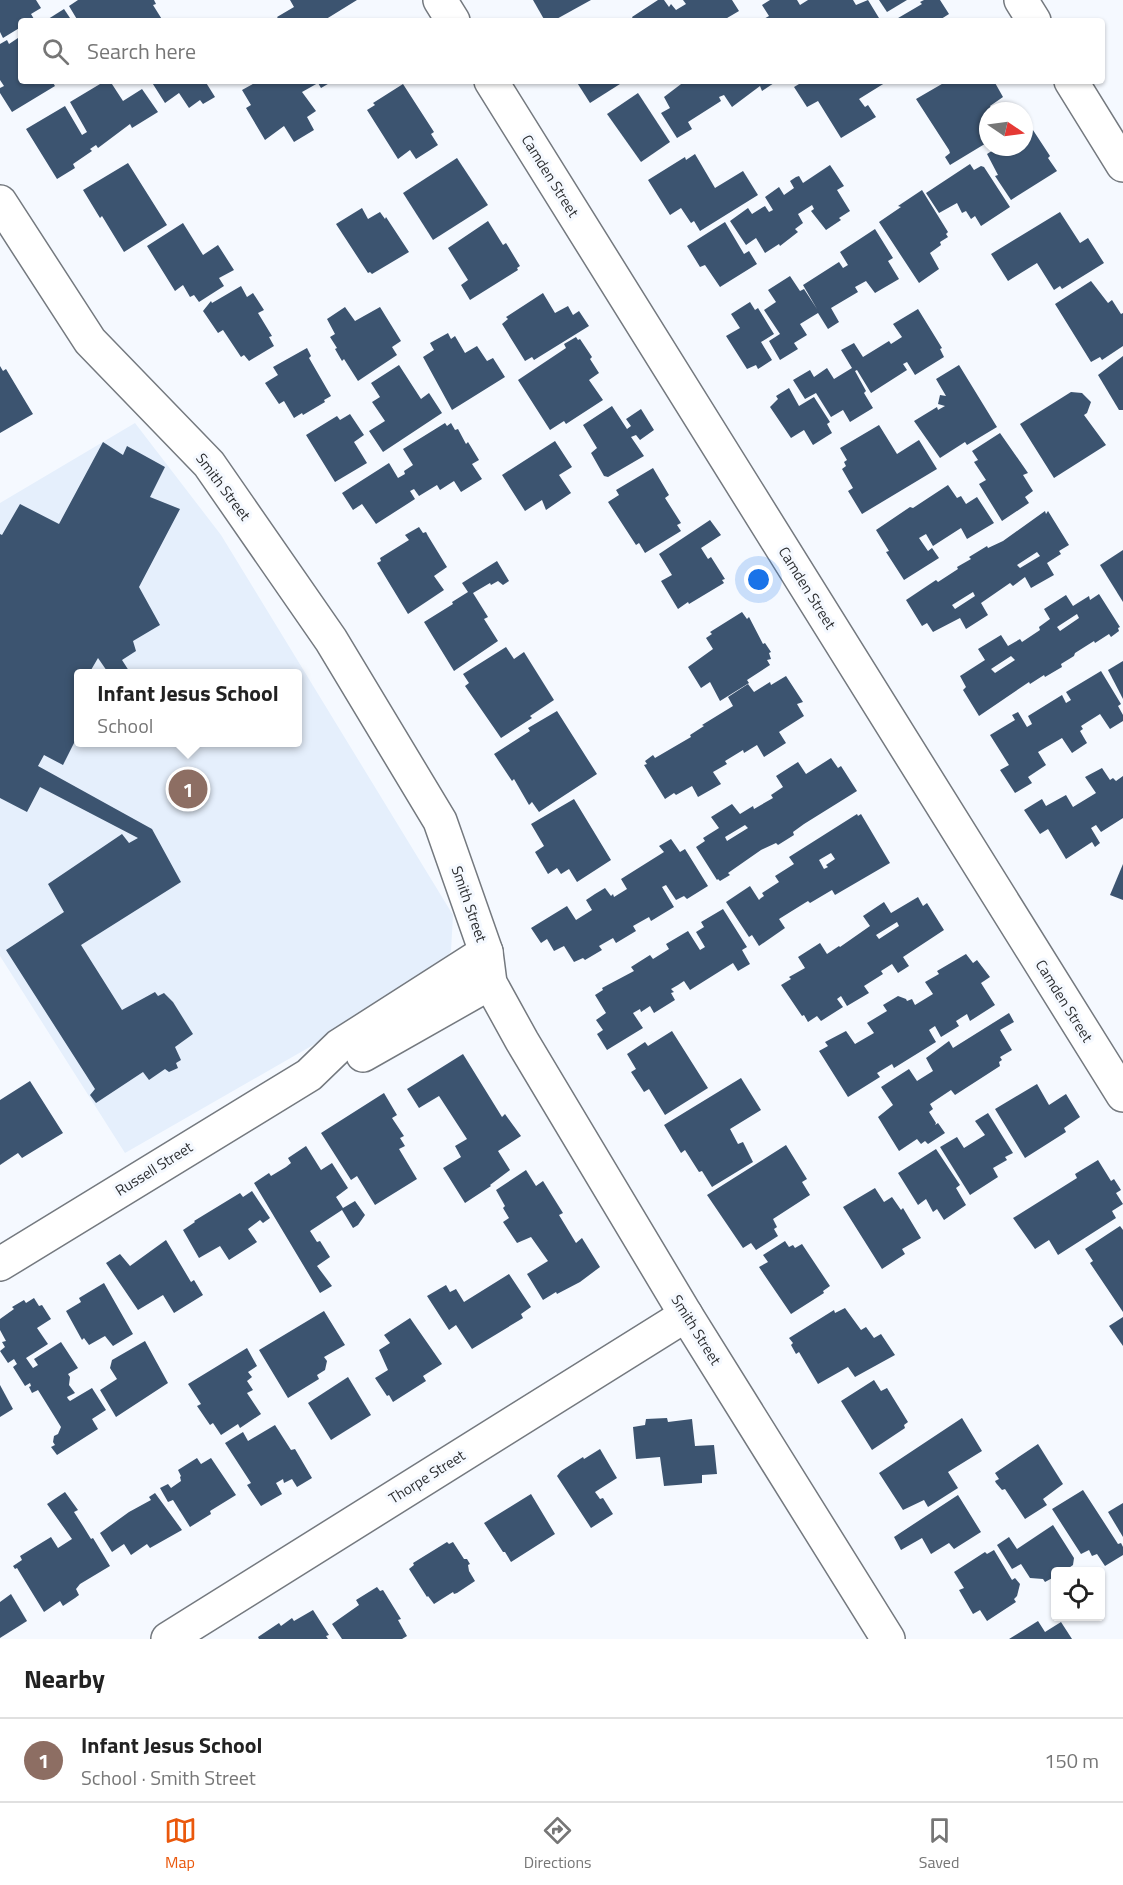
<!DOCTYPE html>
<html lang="en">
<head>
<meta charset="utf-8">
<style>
  body { margin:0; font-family:"Titillium Web",sans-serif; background:#f2f2f2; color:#222 }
  .controls { position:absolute; right:18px; bottom:18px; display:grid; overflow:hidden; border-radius:6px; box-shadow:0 2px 4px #0004 }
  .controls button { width:54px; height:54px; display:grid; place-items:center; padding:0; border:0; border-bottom:2px solid #e0e0e0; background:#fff; color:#222; font:30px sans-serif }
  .compass { position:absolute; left:979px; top:102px; width:54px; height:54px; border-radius:50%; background:#fff; box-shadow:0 2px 4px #0004; rotate:103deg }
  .you { position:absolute; left:759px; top:580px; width:21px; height:21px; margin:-15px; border:4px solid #fff; border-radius:50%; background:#1a73e8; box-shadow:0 0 0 9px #1a73e833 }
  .badge { display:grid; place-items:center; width:39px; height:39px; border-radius:50%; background:#ea580c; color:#fff; font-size:20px; font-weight:700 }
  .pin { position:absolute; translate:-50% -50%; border:3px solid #fff; box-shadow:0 2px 6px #0006 }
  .popup { position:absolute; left:74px; top:669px; width:228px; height:78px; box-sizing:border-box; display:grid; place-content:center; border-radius:6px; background:#fff; filter:drop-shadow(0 2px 4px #0005); font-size:20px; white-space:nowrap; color:#767676 }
  .popup b { font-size:22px; color:#222 }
  .popup::after { content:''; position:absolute; left:50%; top:100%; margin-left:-12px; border:12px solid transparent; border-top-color:#fff }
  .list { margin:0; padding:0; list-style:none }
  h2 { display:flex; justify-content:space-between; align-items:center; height:78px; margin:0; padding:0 24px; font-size:26px }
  h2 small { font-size:20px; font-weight:400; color:#767676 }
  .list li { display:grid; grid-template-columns:39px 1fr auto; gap:18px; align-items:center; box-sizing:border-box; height:84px; padding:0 24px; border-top:2px solid #e0e0e0 }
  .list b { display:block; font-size:22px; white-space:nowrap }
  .list p { margin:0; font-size:20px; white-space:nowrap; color:#767676 }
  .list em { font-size:20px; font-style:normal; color:#767676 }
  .icon { flex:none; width:33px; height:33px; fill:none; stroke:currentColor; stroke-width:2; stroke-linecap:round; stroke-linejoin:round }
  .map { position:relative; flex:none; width:1123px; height:1639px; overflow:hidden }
  .search { position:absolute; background:#fff; box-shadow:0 2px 4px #0004; left:18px; right:18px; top:18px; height:66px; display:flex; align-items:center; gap:15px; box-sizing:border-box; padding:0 21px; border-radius:6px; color:#767676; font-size:22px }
  .sheet { height:162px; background:#fff }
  nav { display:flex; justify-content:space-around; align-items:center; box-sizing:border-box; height:84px; border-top:2px solid #e0e0e0; background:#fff; font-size:16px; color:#767676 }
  nav a { display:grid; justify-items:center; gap:3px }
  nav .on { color:#ea580c }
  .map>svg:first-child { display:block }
  .built { fill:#e5effc; fill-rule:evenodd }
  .building { fill:#3c5470; fill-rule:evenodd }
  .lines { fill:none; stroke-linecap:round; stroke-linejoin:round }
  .minor-casing { stroke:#74797f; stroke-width:36 }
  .minor { stroke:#fff; stroke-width:33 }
  .labels { text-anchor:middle; stroke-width:6; stroke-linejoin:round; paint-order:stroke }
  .street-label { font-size:15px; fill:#2c2e31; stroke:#f5f9ff }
</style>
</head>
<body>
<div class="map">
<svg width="1123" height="1639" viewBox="0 0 1123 1639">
  <rect width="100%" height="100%" fill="#f5f9ff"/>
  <!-- built -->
  <path class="built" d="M 135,423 L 221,535 L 453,915 L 451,951 L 435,975 L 125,1153 L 0,956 L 0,503 ZM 78,674 L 298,674 L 298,742 L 78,742 Z"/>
  <!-- building -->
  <g class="building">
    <path d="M 0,0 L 36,0 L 41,8 L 31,14 L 34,19 L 21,21 L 21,27 L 3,38 L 0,32 Z"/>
    <path d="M 78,0 L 154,0 L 156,4 L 153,5 L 163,21 L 78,21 L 69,6 Z"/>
    <path d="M 290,0 L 357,0 L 323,21 L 280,21 L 277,17 L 294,7 Z"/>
    <path d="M 533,0 L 591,0 L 553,21 L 545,21 Z"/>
    <path d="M 658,0 L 664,0 L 669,7 L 671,4 L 676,10 L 686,4 L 683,0 L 732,0 L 739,11 L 722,21 L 634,21 L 632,17 Z"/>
    <path d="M 770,0 L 797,0 L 800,5 L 808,0 L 853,0 L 856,5 L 868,0 L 879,18 L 874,21 L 760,21 L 769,16 L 762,5 Z"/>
    <path d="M 879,0 L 907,0 L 887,12 Z"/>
    <path d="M 924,0 L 940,0 L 949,14 L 938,21 L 893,21 L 922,4 L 920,2 Z"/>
    <path d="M 64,9 L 72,21 L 45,21 Z"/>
    <path d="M 21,36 L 21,81 L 52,81 L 55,86 L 12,112 L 0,93 L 0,88 L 4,86 L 0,80 L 0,44 L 7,40 L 9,44 Z"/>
    <path d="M 105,81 L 110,81 L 123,101 L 142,89 L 158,112 L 132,128 L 130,124 L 98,148 L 96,145 L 90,149 L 92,151 L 73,164 L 75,168 L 57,179 L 26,129 L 65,106 L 82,135 L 87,132 L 70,102 Z"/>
    <path d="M 151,81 L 205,81 L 215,97 L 203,104 L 200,100 L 189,108 L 179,93 L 165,103 Z"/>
    <path d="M 258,81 L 333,81 L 321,88 L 318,83 L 302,92 L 316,111 L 307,117 L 314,130 L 294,142 L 284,126 L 265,140 L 246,108 L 251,105 L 242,90 Z"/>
    <path d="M 576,81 L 618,81 L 620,84 L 590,103 Z"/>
    <path d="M 685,81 L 777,81 L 762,91 L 760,86 L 732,107 L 724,95 L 719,97 L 721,101 L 688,122 L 692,129 L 677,138 L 661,113 L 670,108 L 664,97 Z"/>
    <path d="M 804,81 L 888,81 L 859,99 L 865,107 L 868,105 L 876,117 L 841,138 L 818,101 L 807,107 L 794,87 Z"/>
    <path d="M 947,81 L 994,81 L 1003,97 L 990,106 L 993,111 L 988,111 L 988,142 L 950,165 L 945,157 L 950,153 L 949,150 L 916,99 Z"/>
    <path d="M 403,84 L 434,132 L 431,134 L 438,145 L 416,159 L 410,150 L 398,159 L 367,110 L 375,105 L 373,103 Z"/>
    <path d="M 638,93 L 670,142 L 641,162 L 607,114 Z"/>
    <path d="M 1031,127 L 1050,156 L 1048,158 L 1057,171 L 1011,200 L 995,176 L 998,175 L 987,154 L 998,147 L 1024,147 L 1024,131 Z"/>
    <path d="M 695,154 L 715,188 L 743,171 L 758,195 L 700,231 L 694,221 L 691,223 L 681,208 L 670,215 L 648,180 L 685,157 L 686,160 Z"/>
    <path d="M 457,158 L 488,205 L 433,240 L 403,193 Z"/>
    <path d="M 128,163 L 167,225 L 124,252 L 102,216 L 100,218 L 83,190 Z"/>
    <path d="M 970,164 L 974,170 L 981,166 L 984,167 L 1010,207 L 981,226 L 975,216 L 971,219 L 966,211 L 962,213 L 957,203 L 939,213 L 926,193 Z"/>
    <path d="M 830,165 L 844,186 L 837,190 L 850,211 L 839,218 L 841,220 L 826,230 L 811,211 L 814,209 L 812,205 L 798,214 L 803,223 L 795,229 L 798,232 L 780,246 L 779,244 L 765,253 L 756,238 L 746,245 L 730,221 L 748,208 L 752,214 L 765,206 L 769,212 L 773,210 L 765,197 L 779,187 L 784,195 L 794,188 L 790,181 L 796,177 L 799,176 L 803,183 Z"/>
    <path d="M 922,190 L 948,232 L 946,234 L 948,237 L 940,242 L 941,245 L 930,253 L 939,269 L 919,283 L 879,222 L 901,207 L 898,206 Z"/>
    <path d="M 362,208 L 368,219 L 380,212 L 385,219 L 386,217 L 409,252 L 372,274 L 370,272 L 368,273 L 336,224 Z"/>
    <path d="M 1060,212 L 1080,243 L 1088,238 L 1104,263 L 1062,289 L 1060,286 L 1054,290 L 1037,263 L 1008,281 L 991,254 Z"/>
    <path d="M 488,221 L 503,245 L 506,243 L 520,266 L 517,268 L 518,270 L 470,300 L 461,285 L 468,280 L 448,248 Z"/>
    <path d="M 725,222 L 744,254 L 749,251 L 757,264 L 720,287 L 705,265 L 700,267 L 687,246 Z"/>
    <path d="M 183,223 L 203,255 L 218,245 L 234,270 L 219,278 L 224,286 L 199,302 L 194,295 L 190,297 L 183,285 L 175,291 L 147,246 Z"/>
    <path d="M 875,229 L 893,258 L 888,261 L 899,279 L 875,293 L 866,281 L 855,287 L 858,292 L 831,308 L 839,322 L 828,329 L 818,313 L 800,324 L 807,335 L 794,343 L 798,349 L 780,360 L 769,341 L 780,334 L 764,310 L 776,302 L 768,290 L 790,276 L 800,291 L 804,289 L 817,309 L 803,285 L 839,262 L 843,268 L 848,265 L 840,252 Z"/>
    <path d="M 1091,281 L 1108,303 L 1112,300 L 1121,314 L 1123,313 L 1123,346 L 1102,360 L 1100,357 L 1091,362 L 1055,304 Z"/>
    <path d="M 241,286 L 247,297 L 253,293 L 264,310 L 258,313 L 272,336 L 269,337 L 274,346 L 249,361 L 244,355 L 241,357 L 223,330 L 218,333 L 203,311 L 211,301 L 212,303 Z"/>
    <path d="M 543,293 L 555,313 L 568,306 L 573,315 L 579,311 L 589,326 L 534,360 L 532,357 L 525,361 L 502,324 L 508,319 L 506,317 Z"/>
    <path d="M 750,302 L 755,310 L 758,308 L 774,334 L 761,342 L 772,360 L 758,369 L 756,365 L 747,369 L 726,336 L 740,328 L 731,314 Z"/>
    <path d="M 345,307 L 355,321 L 380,307 L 401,341 L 392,347 L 397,355 L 358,381 L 344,359 L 342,361 L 335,349 L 337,348 L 330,337 L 335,334 L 327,319 Z"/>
    <path d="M 918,309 L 942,348 L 940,349 L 944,357 L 915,375 L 907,362 L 903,364 L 907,370 L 871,393 L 857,370 L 855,371 L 866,391 L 864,393 L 873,408 L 850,422 L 843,410 L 831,417 L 816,393 L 805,399 L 793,380 L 810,370 L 814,377 L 827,368 L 834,379 L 852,368 L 841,350 L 854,343 L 863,357 L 889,341 L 891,344 L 902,337 L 893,324 Z"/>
    <path d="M 448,333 L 451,339 L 455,336 L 465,353 L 477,346 L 487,361 L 493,358 L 505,377 L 452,410 L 423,357 L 434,350 L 430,343 Z"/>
    <path d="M 576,337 L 578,340 L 580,339 L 592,357 L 590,359 L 599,373 L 589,380 L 603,400 L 566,424 L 564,421 L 550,430 L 518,380 L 566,348 L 564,344 Z"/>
    <path d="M 307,348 L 311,356 L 309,358 L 331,396 L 324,400 L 325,402 L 303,415 L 302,413 L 294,418 L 284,401 L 279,404 L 265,383 L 278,375 L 273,367 Z"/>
    <path d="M 1123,356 L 1123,410 L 1119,410 L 1098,375 Z"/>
    <path d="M 399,365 L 421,399 L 429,393 L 442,413 L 383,452 L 369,431 L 385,421 L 372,402 L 380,397 L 371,383 Z"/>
    <path d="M 959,365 L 997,427 L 967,445 L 965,442 L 940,458 L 914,421 L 937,407 L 938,410 L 945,406 L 938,404 L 940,395 L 946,396 L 936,379 Z"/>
    <path d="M 0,366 L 3,371 L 6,369 L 33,414 L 0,433 Z"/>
    <path d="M 789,388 L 799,406 L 814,397 L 830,422 L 827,424 L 832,433 L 813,445 L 804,430 L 791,438 L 770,407 L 778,399 L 776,396 Z"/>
    <path d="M 1071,392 L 1082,393 L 1091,402 L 1087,413 L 1084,415 L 1106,445 L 1054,478 L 1020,424 Z"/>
    <path d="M 612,406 L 627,429 L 631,426 L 626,419 L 641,409 L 654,430 L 640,440 L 636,435 L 631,437 L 644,456 L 608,477 L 604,476 L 591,453 L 597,448 L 583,425 Z"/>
    <path d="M 350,414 L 364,435 L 354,442 L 367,463 L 335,482 L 306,435 L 337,416 L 340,420 Z"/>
    <path d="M 445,423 L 447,426 L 451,423 L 455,430 L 458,429 L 466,444 L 468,442 L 479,460 L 472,464 L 482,479 L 461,492 L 454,481 L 440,490 L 437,485 L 419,496 L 414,489 L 410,491 L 415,499 L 376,524 L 362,504 L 353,510 L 342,493 L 389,463 L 398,478 L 405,474 L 404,471 L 413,465 L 403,449 Z"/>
    <path d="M 879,425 L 897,454 L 919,440 L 937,469 L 862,514 L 848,491 L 853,488 L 842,469 L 846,466 L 844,462 L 847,460 L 840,448 Z"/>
    <path d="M 1000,433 L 1028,473 L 1023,475 L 1033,491 L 1025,497 L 1029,503 L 1002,521 L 979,484 L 986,480 L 974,462 L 978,460 L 972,451 Z"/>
    <path d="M 555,441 L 572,467 L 559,475 L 571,493 L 546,510 L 542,500 L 525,511 L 502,475 Z"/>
    <path d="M 103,442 L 123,455 L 127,446 L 165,467 L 150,497 L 180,509 L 139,587 L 160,625 L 133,641 L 136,651 L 122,660 L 131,674 L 109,674 L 98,658 L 91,670 L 97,674 L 78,674 L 78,735 L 63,765 L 44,755 L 38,766 L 152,829 L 181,882 L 81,945 L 122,1010 L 155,992 L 158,996 L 164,993 L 173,1002 L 193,1034 L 175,1047 L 181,1060 L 176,1063 L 178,1068 L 169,1072 L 165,1069 L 149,1080 L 143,1072 L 96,1103 L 90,1095 L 95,1089 L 6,950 L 64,912 L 48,884 L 122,834 L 129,843 L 138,838 L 40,787 L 27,812 L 0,798 L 0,534 L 2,535 L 20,504 L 59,524 Z"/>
    <path d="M 653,468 L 669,495 L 665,498 L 681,523 L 677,525 L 681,531 L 645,553 L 639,543 L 636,545 L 608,502 L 619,495 L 616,490 Z"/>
    <path d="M 948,485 L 957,498 L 961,496 L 966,504 L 977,497 L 994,523 L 967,539 L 961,528 L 933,546 L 926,534 L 919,538 L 928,551 L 932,548 L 939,558 L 904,580 L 886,552 L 889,551 L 876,530 L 910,507 L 913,508 Z"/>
    <path d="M 1045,511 L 1046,514 L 1048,511 L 1069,545 L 1059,551 L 1061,554 L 1047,563 L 1054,575 L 1031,588 L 1025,577 L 1013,586 L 1010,583 L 981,603 L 988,615 L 966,629 L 960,618 L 933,632 L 927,623 L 922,626 L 906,600 L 936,580 L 938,582 L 958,569 L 957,567 L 971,559 L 969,557 L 987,546 L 988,548 L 1003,541 ZM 1037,552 L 1040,556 L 1020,568 L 1017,565 ZM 973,592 L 975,596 L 955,609 L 952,605 Z"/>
    <path d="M 710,520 L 721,535 L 701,548 L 708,559 L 711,557 L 725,579 L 722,580 L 724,583 L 689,604 L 688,602 L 678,609 L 661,581 L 672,575 L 659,554 Z"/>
    <path d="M 419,527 L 423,533 L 426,532 L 428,536 L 447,567 L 434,576 L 444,590 L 408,614 L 377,563 L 381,561 L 380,558 L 409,540 L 405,535 Z"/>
    <path d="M 1123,550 L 1123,602 L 1100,565 Z"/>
    <path d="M 497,561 L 509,581 L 503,585 L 498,581 L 491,585 L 490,583 L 473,593 L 488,617 L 484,619 L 498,641 L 454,671 L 424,622 L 453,604 L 452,602 L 468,592 L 462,583 Z"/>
    <path d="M 1099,594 L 1120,627 L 1118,628 L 1119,631 L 1111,637 L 1109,634 L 1095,643 L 1094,641 L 1075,653 L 1074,656 L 1061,664 L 1062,667 L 1045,677 L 1044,675 L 1030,684 L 1029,682 L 979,716 L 963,690 L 966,687 L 960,676 L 985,660 L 978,649 L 1001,635 L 1008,646 L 1020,639 L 1022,642 L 1040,630 L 1039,627 L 1050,619 L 1044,609 L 1066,595 L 1073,606 L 1089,596 L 1090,600 ZM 1077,614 L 1079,618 L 1060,631 L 1057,627 ZM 1011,656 L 1015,660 L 995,673 L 991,669 Z"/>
    <path d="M 742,612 L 747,619 L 749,617 L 763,644 L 765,643 L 771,652 L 769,653 L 771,659 L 767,660 L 770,665 L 747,680 L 749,683 L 720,701 L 710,682 L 701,688 L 688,667 L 713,649 L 706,638 L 712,634 L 710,632 Z"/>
    <path d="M 506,647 L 514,659 L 524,652 L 554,700 L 530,716 L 532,718 L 501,738 L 465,686 L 469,683 L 463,674 Z"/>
    <path d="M 1123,661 L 1123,699 L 1108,670 Z"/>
    <path d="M 1101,671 L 1121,704 L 1118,706 L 1123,715 L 1123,721 L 1110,729 L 1100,714 L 1081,726 L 1083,729 L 1080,731 L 1087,743 L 1072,753 L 1062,738 L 1038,752 L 1046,765 L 1028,777 L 1032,783 L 1015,793 L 1000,770 L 1009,765 L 990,735 L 1015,720 L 1012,715 L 1018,712 L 1027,727 L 1032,724 L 1028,716 L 1062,695 L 1066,703 L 1071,700 L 1066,692 Z"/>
    <path d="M 786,676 L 803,702 L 797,704 L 804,716 L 779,732 L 786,743 L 764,757 L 757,745 L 744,753 L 743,750 L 725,761 L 727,764 L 713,772 L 721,784 L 698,797 L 692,786 L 676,795 L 674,793 L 665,799 L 644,765 L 647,764 L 645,761 L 653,755 L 655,758 L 691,737 L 690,735 L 704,726 L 702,725 L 733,706 L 728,697 L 748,684 L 754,692 L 770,682 L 771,685 Z"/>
    <path d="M 557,711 L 597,774 L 539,812 L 532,802 L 529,805 L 514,779 L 512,781 L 494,754 L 530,731 L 528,728 Z"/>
    <path d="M 831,758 L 838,768 L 841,766 L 857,791 L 804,824 L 793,832 L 794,835 L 778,845 L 776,843 L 761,850 L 728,873 L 730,875 L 720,881 L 718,879 L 717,880 L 696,847 L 705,841 L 703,838 L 719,828 L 711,817 L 732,804 L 740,814 L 753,806 L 754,809 L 773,798 L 771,795 L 783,787 L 776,776 L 798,762 L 806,774 ZM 745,825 L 748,828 L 727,841 L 725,837 Z"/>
    <path d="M 1102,768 L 1110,780 L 1113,778 L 1116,781 L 1123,776 L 1123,818 L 1101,832 L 1096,825 L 1091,828 L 1100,843 L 1095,847 L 1092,842 L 1066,859 L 1048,829 L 1040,834 L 1024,810 L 1042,799 L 1046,806 L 1066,795 L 1073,807 L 1096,793 L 1085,777 Z"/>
    <path d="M 574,799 L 611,860 L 577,882 L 569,869 L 561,874 L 557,868 L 548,874 L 535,852 L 544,846 L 531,824 Z"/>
    <path d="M 857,814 L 858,816 L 861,814 L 890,863 L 835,895 L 832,890 L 810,903 L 808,901 L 779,919 L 785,928 L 759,946 L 752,935 L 749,937 L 726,902 L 750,886 L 759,900 L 761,898 L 764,896 L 762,893 L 779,882 L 775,876 L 794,864 L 789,857 ZM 831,853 L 835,859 L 826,865 L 828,867 L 824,869 L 819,860 Z"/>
    <path d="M 671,839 L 680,852 L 685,849 L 708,886 L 687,899 L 684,896 L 676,900 L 666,885 L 662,887 L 674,907 L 651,921 L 649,917 L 633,926 L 636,931 L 616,943 L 613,938 L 599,946 L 602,950 L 585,960 L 583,958 L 574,962 L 564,946 L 554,951 L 547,939 L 541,943 L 531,928 L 567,906 L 576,920 L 592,910 L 586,900 L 595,894 L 605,888 L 611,896 L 613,894 L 614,897 L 627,889 L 621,879 L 664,852 L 659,846 Z"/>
    <path d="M 1123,864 L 1123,900 L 1110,895 Z"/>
    <path d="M 918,897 L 923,906 L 927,903 L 944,930 L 903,957 L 909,966 L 898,973 L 892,964 L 881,971 L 883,974 L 864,986 L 869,993 L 847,1006 L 841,996 L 837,999 L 843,1007 L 821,1021 L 817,1016 L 808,1022 L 804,1015 L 802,1016 L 781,985 L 791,979 L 789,977 L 805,968 L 798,957 L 820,943 L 827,954 L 839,946 L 840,947 L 870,926 L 863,916 L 884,902 L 891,913 ZM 897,922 L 899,926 L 879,939 L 876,935 Z"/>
    <path d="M 723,909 L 747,947 L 742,950 L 750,964 L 738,971 L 733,963 L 690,990 L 684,981 L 678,985 L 671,989 L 674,992 L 671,993 L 675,1000 L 654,1013 L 650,1006 L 641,1012 L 640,1009 L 633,1013 L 643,1028 L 607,1050 L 597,1034 L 603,1030 L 596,1020 L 606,1013 L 595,995 L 603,990 L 602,988 L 634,971 L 631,967 L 650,955 L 653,959 L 669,949 L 666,944 L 688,931 L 700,950 L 705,947 L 696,932 L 704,927 L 701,922 Z"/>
    <path d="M 966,954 L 973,963 L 977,960 L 990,977 L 981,983 L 995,1005 L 970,1021 L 967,1014 L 956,1021 L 959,1026 L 941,1037 L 935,1026 L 929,1030 L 936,1042 L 894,1068 L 892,1064 L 877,1073 L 880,1077 L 848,1097 L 819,1051 L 828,1046 L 825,1042 L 846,1031 L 855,1044 L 874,1033 L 867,1023 L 887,1011 L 883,1005 L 898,996 L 906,999 L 907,1001 L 912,999 L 915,1005 L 933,994 L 925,982 L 939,974 L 937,971 Z"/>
    <path d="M 1009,1013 L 1014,1022 L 1000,1030 L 1012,1050 L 1000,1057 L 1002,1060 L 999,1062 L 1000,1066 L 955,1095 L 951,1090 L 930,1104 L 933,1109 L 929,1112 L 936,1123 L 935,1125 L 938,1123 L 945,1133 L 928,1144 L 925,1141 L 921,1144 L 917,1139 L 899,1151 L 878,1117 L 893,1105 L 881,1087 L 909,1069 L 917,1081 L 933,1071 L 926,1058 L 949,1041 L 953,1048 Z"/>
    <path d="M 672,1031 L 708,1088 L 665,1115 L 649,1089 L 644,1092 L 631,1072 L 636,1069 L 627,1054 L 645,1042 L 648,1046 Z"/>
    <path d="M 463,1054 L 502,1117 L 505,1114 L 521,1136 L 498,1151 L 510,1170 L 490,1185 L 491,1186 L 465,1203 L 443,1168 L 461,1157 L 455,1146 L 467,1139 L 439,1096 L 419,1108 L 407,1089 Z"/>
    <path d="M 741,1078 L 761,1110 L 730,1129 L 738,1144 L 743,1142 L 753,1162 L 712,1187 L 702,1171 L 699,1172 L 685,1150 L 681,1153 L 664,1125 Z"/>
    <path d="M 30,1081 L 63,1133 L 22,1158 L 18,1153 L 0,1165 L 0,1100 Z"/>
    <path d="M 1037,1084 L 1049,1105 L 1066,1094 L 1080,1117 L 1064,1128 L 1066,1132 L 1025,1158 L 995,1109 Z"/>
    <path d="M 384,1093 L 397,1115 L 392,1118 L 404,1136 L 400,1138 L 405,1146 L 399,1149 L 417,1179 L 375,1205 L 357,1176 L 351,1180 L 321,1133 Z"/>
    <path d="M 988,1113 L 1013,1153 L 1005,1157 L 1007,1160 L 993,1168 L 998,1177 L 970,1195 L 940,1147 L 957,1137 L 964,1148 L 985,1135 L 975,1121 Z"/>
    <path d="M 786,1145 L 807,1179 L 802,1182 L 810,1195 L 773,1219 L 777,1227 L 774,1229 L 778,1236 L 756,1250 L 751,1243 L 743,1248 L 707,1195 Z"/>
    <path d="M 306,1146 L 321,1170 L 332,1163 L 348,1188 L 336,1197 L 343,1208 L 355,1201 L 365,1215 L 358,1225 L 353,1228 L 342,1210 L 310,1231 L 317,1242 L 320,1241 L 330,1257 L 317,1266 L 332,1286 L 320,1293 L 254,1183 L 269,1173 L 271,1176 L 286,1167 L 291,1163 L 288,1158 Z"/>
    <path d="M 936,1149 L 960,1185 L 956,1188 L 966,1205 L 944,1220 L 937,1209 L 933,1212 L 926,1199 L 918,1205 L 898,1173 Z"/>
    <path d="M 1098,1160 L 1111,1181 L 1114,1179 L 1121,1190 L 1116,1193 L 1123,1204 L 1112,1211 L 1116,1218 L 1058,1255 L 1049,1240 L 1035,1249 L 1013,1218 L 1077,1178 L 1075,1174 Z"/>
    <path d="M 526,1170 L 536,1186 L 543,1181 L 563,1213 L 559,1215 L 576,1243 L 582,1238 L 600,1267 L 580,1282 L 557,1294 L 556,1292 L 543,1300 L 527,1274 L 548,1261 L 531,1237 L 517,1243 L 503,1222 L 509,1218 L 503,1208 L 505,1206 L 496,1190 Z"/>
    <path d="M 875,1188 L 884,1202 L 892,1197 L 901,1210 L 903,1208 L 921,1238 L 902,1249 L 905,1254 L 882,1269 L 843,1207 Z"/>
    <path d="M 252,1191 L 270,1218 L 263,1223 L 260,1220 L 248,1229 L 257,1242 L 229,1260 L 220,1246 L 199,1258 L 183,1230 L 195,1222 L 194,1221 L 240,1193 L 243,1197 Z"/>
    <path d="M 1120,1226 L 1123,1230 L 1123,1312 L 1090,1263 L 1093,1261 L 1085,1249 Z"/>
    <path d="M 166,1240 L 191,1282 L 194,1280 L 203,1295 L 174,1313 L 163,1295 L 138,1310 L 106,1263 L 120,1254 L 130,1266 Z"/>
    <path d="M 785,1241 L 789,1247 L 793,1245 L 795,1248 L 802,1244 L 830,1286 L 823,1291 L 824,1293 L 791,1314 L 759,1267 L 768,1262 L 763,1255 Z"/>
    <path d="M 509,1274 L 531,1307 L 521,1314 L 523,1318 L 472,1349 L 456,1325 L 449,1330 L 427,1296 L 446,1285 L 450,1292 L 456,1289 L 464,1302 Z"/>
    <path d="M 104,1283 L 133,1334 L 113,1346 L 105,1336 L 89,1345 L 84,1338 L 82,1340 L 66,1311 L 81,1302 L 79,1298 Z"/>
    <path d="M 34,1298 L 39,1306 L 42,1305 L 51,1319 L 37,1328 L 48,1344 L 26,1358 L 33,1368 L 38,1365 L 34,1359 L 61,1342 L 78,1368 L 68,1374 L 70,1377 L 69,1385 L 75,1393 L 67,1397 L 68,1399 L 70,1401 L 92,1388 L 106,1410 L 92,1419 L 98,1429 L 57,1455 L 51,1447 L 55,1445 L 53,1442 L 54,1436 L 58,1434 L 61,1427 L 38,1390 L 32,1393 L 29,1387 L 31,1386 L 30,1383 L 25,1386 L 13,1367 L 17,1364 L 14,1359 L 8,1363 L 0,1351 L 5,1347 L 2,1342 L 6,1341 L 0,1330 L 0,1319 L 14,1309 L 12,1307 L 24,1300 L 26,1303 Z"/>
    <path d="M 845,1308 L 861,1330 L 866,1327 L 874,1338 L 881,1334 L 895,1355 L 855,1377 L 848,1367 L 818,1384 L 799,1352 L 796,1354 L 791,1345 L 793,1343 L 789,1338 L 834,1310 L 835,1313 Z"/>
    <path d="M 324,1311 L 345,1345 L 324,1357 L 327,1361 L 325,1370 L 317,1375 L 319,1379 L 288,1398 L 259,1350 Z"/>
    <path d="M 1123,1317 L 1123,1346 L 1109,1326 Z"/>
    <path d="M 410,1318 L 442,1364 L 423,1376 L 426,1381 L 393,1402 L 389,1395 L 387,1396 L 375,1378 L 388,1370 L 379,1350 L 390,1343 L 384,1335 Z"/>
    <path d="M 145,1341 L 168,1383 L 116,1417 L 100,1390 L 117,1379 L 110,1368 L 112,1360 Z"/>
    <path d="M 247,1348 L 257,1366 L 248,1372 L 252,1377 L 247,1381 L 253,1390 L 247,1393 L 261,1414 L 240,1428 L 238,1424 L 221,1435 L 213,1423 L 210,1425 L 197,1406 L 201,1404 L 188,1384 Z"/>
    <path d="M 348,1377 L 371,1415 L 331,1440 L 308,1403 Z"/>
    <path d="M 874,1380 L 881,1391 L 887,1388 L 908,1422 L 904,1425 L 905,1428 L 872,1450 L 841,1401 Z"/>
    <path d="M 0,1385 L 13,1409 L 0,1417 Z"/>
    <path d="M 667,1418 L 668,1422 L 692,1419 L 695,1446 L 714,1445 L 717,1474 L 702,1475 L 702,1483 L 664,1486 L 660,1457 L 636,1459 L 633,1427 L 645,1425 L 646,1419 Z"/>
    <path d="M 962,1418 L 982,1451 L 948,1472 L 958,1488 L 928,1507 L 924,1500 L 903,1510 L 879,1473 Z"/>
    <path d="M 275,1425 L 291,1450 L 295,1449 L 312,1478 L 297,1487 L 292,1479 L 284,1483 L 283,1479 L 276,1483 L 282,1494 L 261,1506 L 247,1485 L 251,1483 L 225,1443 L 243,1432 L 248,1441 Z"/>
    <path d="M 1038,1444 L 1063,1484 L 1043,1499 L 1047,1505 L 1025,1519 L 1005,1489 L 1002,1490 L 996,1483 L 995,1481 L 999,1479 L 995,1473 Z"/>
    <path d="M 600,1449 L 617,1478 L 595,1492 L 600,1499 L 603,1498 L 613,1514 L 591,1528 L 557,1476 L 561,1471 L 583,1457 L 584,1459 Z"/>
    <path d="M 197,1458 L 201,1464 L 211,1458 L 236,1495 L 210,1511 L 211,1514 L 190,1527 L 173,1500 L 168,1502 L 160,1488 L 168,1484 L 171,1488 L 181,1481 L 180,1477 L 181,1476 L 178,1470 Z"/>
    <path d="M 1083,1490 L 1118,1544 L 1121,1543 L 1123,1547 L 1123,1555 L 1105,1566 L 1097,1554 L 1092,1556 L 1089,1550 L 1081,1554 L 1052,1509 Z"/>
    <path d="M 65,1492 L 78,1510 L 74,1512 L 83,1526 L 91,1539 L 93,1538 L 110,1566 L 80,1584 L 76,1589 L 79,1595 L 75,1598 L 63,1606 L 60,1601 L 44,1612 L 17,1568 L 15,1569 L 13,1566 L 22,1560 L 20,1556 L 51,1537 L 58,1548 L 72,1539 L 47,1504 Z"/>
    <path d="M 155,1493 L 182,1530 L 150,1548 L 147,1544 L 131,1555 L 124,1544 L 112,1552 L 100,1533 L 129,1512 L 151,1500 L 149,1497 Z"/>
    <path d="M 531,1494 L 555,1534 L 511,1562 L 505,1552 L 503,1552 L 484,1523 Z"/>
    <path d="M 958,1495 L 981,1532 L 954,1549 L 949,1543 L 931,1554 L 922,1538 L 901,1550 L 894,1537 Z"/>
    <path d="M 1123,1503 L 1123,1537 L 1108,1512 Z"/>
    <path d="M 1053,1525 L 1074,1558 L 1073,1565 L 1063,1572 L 1056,1572 L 1056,1576 L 1045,1582 L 1043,1579 L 1030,1578 L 1021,1564 L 1012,1569 L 997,1545 L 1009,1537 L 1017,1549 Z"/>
    <path d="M 447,1542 L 449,1544 L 453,1542 L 464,1559 L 467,1559 L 470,1564 L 468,1565 L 469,1571 L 475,1581 L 457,1593 L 454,1594 L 453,1592 L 434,1604 L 428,1596 L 427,1597 L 409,1569 L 414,1565 L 413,1563 Z"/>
    <path d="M 994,1550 L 1012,1580 L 1015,1578 L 1020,1584 L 1017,1596 L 1014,1599 L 1016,1602 L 987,1621 L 980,1610 L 973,1614 L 959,1590 L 964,1588 L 954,1572 L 985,1552 L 987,1554 Z"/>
    <path d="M 377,1587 L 380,1591 L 383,1590 L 401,1619 L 398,1620 L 407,1636 L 402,1639 L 342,1639 L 332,1624 L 359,1605 L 356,1600 Z"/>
    <path d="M 11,1594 L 27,1621 L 0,1638 L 0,1602 Z"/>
    <path d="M 313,1610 L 329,1635 L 326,1636 L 328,1639 L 259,1639 L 258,1637 L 279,1623 L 281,1626 L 292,1618 L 294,1621 Z"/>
    <path d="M 1038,1621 L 1045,1632 L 1061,1622 L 1072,1639 L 1009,1639 Z"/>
  </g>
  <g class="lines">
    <defs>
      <g id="minor">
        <path d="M 440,0 L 453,21"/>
        <path d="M 1021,0 L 1034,21"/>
        <path d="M 491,81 L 1123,1095"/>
        <path d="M 1071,81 L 1123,165"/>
        <path d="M 0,202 L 90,341 L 209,464 L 331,640 L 440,821 L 486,952 L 490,983 L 522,1041 L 686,1315 L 888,1639"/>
        <path d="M 363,1055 L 490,983"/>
        <path d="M 0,1264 L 309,1075 L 339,1046 L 486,952"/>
        <path d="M 168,1639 L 686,1315"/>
      </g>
    </defs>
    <!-- minor casing -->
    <use href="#minor" class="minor-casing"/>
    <!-- minor -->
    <use href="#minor" class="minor"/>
  </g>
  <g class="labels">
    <!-- street labels -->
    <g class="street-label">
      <text transform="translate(550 176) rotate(58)" y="5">Camden Street</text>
      <text transform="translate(223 487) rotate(53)" y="5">Smith Street</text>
      <text transform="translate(807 588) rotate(58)" y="5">Camden Street</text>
      <text transform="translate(469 904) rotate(71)" y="5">Smith Street</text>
      <text transform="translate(1064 1001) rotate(58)" y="5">Camden Street</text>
      <text transform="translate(154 1169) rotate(-32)" y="5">Russell Street</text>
      <text transform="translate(696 1330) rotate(58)" y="5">Smith Street</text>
      <text transform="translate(427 1477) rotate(-32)" y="5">Thorpe Street</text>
    </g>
  </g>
</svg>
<div class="controls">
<button><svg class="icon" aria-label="locate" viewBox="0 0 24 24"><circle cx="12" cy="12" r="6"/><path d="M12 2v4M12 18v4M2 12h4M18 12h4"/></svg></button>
</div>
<svg class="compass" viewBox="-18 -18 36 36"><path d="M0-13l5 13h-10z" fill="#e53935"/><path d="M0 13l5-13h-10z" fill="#767676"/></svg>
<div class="you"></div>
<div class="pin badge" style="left:188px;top:789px;background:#8d6e63">1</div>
<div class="popup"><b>Infant Jesus School</b>School</div>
<div class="search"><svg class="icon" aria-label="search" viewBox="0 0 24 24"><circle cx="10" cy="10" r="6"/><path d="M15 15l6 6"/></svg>Search here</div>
</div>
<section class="sheet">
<h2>Nearby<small></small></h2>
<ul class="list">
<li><span class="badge" style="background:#8d6e63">1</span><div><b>Infant Jesus School</b><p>School · Smith Street</p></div><em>150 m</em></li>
</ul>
</section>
<nav>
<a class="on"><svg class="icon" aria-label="map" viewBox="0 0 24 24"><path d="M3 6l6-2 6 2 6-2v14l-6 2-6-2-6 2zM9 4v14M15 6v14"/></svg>Map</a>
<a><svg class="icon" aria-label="directions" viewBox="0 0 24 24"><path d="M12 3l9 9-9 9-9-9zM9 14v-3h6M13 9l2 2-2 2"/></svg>Directions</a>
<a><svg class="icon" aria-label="saved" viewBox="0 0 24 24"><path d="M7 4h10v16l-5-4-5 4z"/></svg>Saved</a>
</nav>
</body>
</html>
